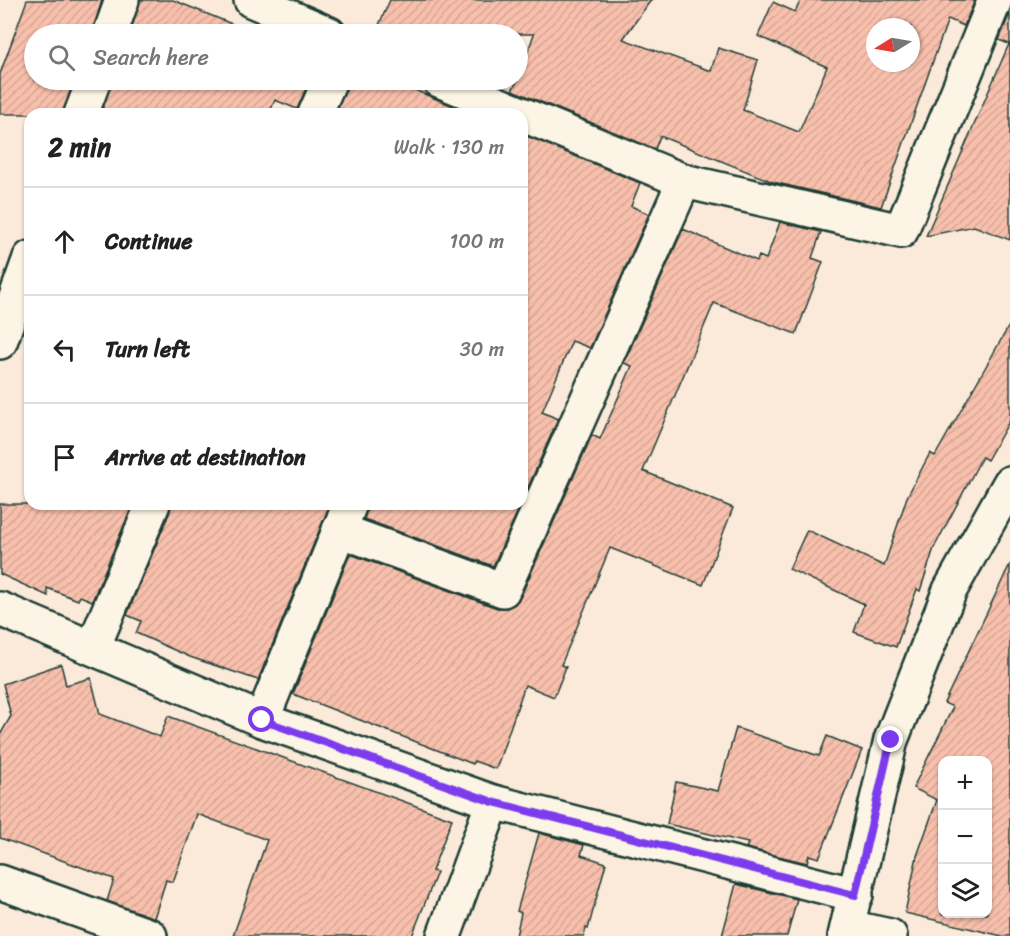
<!DOCTYPE html>
<html lang="en">
<head>
<meta charset="utf-8">
<style>
  body { margin:0; font-family:Sriracha,sans-serif; background:#f2f2f2; color:#222 }
  .controls { position:absolute; right:18px; bottom:18px; display:grid; overflow:hidden; border-radius:12px; box-shadow:0 2px 4px #0004 }
  .controls button { width:54px; height:54px; display:grid; place-items:center; padding:0; border:0; border-bottom:2px solid #e0e0e0; background:#fff; color:#222; font:30px sans-serif }
  .compass { position:absolute; left:866px; top:18px; width:54px; height:54px; border-radius:50%; background:#fff; box-shadow:0 2px 4px #0004; rotate:259deg }
  .stop { position:absolute; width:18px; height:18px; margin:-14px; border:4px solid #7c3aed; border-radius:50%; background:#fff }
  .stop.end { background:#7c3aed; border-color:#fff; box-shadow:0 2px 6px #0008 }
  .list { margin:0; padding:0; list-style:none }
  h2 { display:flex; justify-content:space-between; align-items:center; height:78px; margin:0; padding:0 24px; font-size:26px }
  h2 small { font-size:20px; font-weight:400; color:#767676 }
  .list li { display:grid; grid-template-columns:39px 1fr auto; gap:18px; align-items:center; box-sizing:border-box; height:108px; padding:0 24px; border-top:2px solid #e0e0e0 }
  .list b { display:block; font-size:22px; white-space:nowrap }
  .list em { font-size:20px; font-style:normal; color:#767676 }
  .icon { flex:none; width:33px; height:33px; fill:none; stroke:currentColor; stroke-width:2; stroke-linecap:round; stroke-linejoin:round }
  .map { position:relative; flex:none; width:1010px; height:936px; overflow:hidden }
  .search { position:absolute; background:#fff; box-shadow:0 2px 4px #0004; left:24px; top:24px; width:504px; height:66px; display:flex; align-items:center; gap:15px; box-sizing:border-box; padding:0 21px; border-radius:33px; color:#767676; font-size:22px }
  .panel { position:absolute; background:#fff; box-shadow:0 2px 4px #0004; left:24px; top:108px; width:504px; height:402px; border-radius:18px }
  .map>svg:first-child { display:block }
  .building { fill:url(#building-hatch); stroke:#1f3d34; stroke-width:1.5; fill-rule:evenodd }
  .lines { fill:none; stroke-linecap:round; stroke-linejoin:round }
  .street-casing { stroke:#1f3d34; stroke-width:38 }
  .street { stroke:#fcf5e5; stroke-width:33 }
  .route { stroke:#7c3aed; stroke-width:8 }
</style>
</head>
<body>
<div class="map">
<svg width="1010" height="936" viewBox="0 0 1010 936">
  <defs>
    <pattern id="building-hatch" width="6" height="6" patternUnits="userSpaceOnUse" patternTransform="scale(1.5)"><rect width="6" height="6" fill="#f8c0ac"/><path d="M-1 1l2-2M0 6l6-6M5 7l2-2" fill="none" stroke="#d4a695"/></pattern>
  </defs>
  <rect width="100%" height="100%" fill="#fbeada"/>
  <filter id="ink" filterUnits="userSpaceOnUse"><feTurbulence type="fractalNoise" baseFrequency=".0167" numOctaves="2"/><feDisplacementMap in="SourceGraphic" scale="12" xChannelSelector="R" yChannelSelector="G"/><feConvolveMatrix kernelMatrix="1 2 1 2 8 2 1 2 1" color-interpolation-filters="sRGB"/></filter>
  <g filter="url(#ink)">
    <!-- building -->
    <g class="building">
      <path d="M 27,0 L 102,0 L 92,34 L 34,34 L 34,80 L 74,80 L 63,114 L 0,114 L 0,74 Z"/>
      <path d="M 140,0 L 173,0 L 244,29 L 242,34 L 130,34 Z"/>
      <path d="M 390,0 L 651,0 L 623,39 L 711,71 L 718,48 L 758,60 L 743,110 L 799,132 L 827,67 L 758,36 L 773,2 L 795,12 L 801,0 L 975,0 L 964,26 L 948,19 L 881,207 L 773,182 L 660,136 L 655,149 L 512,90 L 518,80 L 534,34 L 375,34 ZM 875,27 L 911,27 L 911,63 L 875,63 Z"/>
      <path d="M 1010,13 L 1010,240 L 974,226 L 926,236 L 1009,44 L 999,40 Z"/>
      <path d="M 112,80 L 310,80 L 297,109 L 275,100 L 269,114 L 101,114 Z"/>
      <path d="M 348,80 L 391,80 L 472,114 L 335,114 L 347,88 Z"/>
      <path d="M 522,134 L 640,183 L 631,206 L 649,214 L 590,348 L 572,341 L 542,412 L 558,419 L 522,501 Z"/>
      <path d="M 780,222 L 821,232 L 812,258 L 823,262 L 796,334 L 714,303 L 643,471 L 733,508 L 703,585 L 610,548 L 561,665 L 566,667 L 554,697 L 525,685 L 496,769 L 474,761 L 473,764 L 293,694 L 350,554 L 497,608 L 506,608 L 515,604 L 520,598 L 592,435 L 600,439 L 632,366 L 624,363 L 683,229 L 757,261 L 759,256 L 766,259 Z"/>
      <path d="M 1010,324 L 1010,420 L 987,460 L 982,457 L 934,548 L 920,591 L 917,589 L 896,647 L 854,632 L 864,604 L 789,569 L 807,530 L 884,566 L 907,497 L 930,453 L 935,456 Z"/>
      <path d="M 0,504 L 133,504 L 92,601 L 80,596 L 78,600 L 47,588 L 48,596 L 0,574 Z"/>
      <path d="M 171,504 L 330,504 L 258,680 L 190,657 L 136,633 L 141,621 L 127,615 L 170,511 Z"/>
      <path d="M 368,504 L 521,504 L 493,566 L 364,519 Z"/>
      <path d="M 1010,564 L 1010,936 L 1002,936 L 905,913 L 917,856 L 937,800 L 913,788 L 953,707 L 944,703 ZM 942,760 L 987,760 L 987,914 L 942,914 Z"/>
      <path d="M 61,664 L 66,685 L 91,678 L 100,714 L 160,737 L 168,716 L 452,819 L 432,871 L 437,872 L 412,936 L 233,936 L 267,840 L 197,814 L 173,882 L 166,880 L 154,918 L 107,901 L 114,879 L 0,838 L 0,735 L 11,716 L 3,684 Z"/>
      <path d="M 736,728 L 819,756 L 827,736 L 862,750 L 819,858 L 809,855 L 807,863 L 746,848 L 748,843 L 667,824 L 676,782 L 718,791 Z"/>
      <path d="M 539,833 L 584,845 L 581,855 L 606,863 L 588,929 L 586,928 L 584,936 L 516,936 L 521,913 L 517,911 Z"/>
      <path d="M 736,884 L 797,899 L 787,936 L 722,936 Z"/>
    </g>
    <g class="lines">
      <defs>
        <g id="street">
          <path d="M 251,0 L 329,34"/>
          <path d="M 110,34 L 122,0"/>
          <path d="M 439,80 L 684,181 L 901,231 L 995,0"/>
          <path d="M 81,114 L 94,80"/>
          <path d="M 315,114 L 330,80"/>
          <path d="M 0,342 L 30,258"/>
          <path d="M 339,530 L 503,590 L 684,181"/>
          <path d="M 0,609 L 262,720 L 493,802 L 856,895"/>
          <path d="M 93,648 L 153,504"/>
          <path d="M 262,720 L 350,504"/>
          <path d="M 0,882 L 150,936"/>
          <path d="M 848,927 L 890,936"/>
          <path d="M 444,936 L 493,802"/>
          <path d="M 845,936 L 891,740 L 950,590 L 1010,483"/>
        </g>
      </defs>
      <!-- street casing -->
      <use href="#street" class="street-casing"/>
      <!-- street -->
      <use href="#street" class="street"/>
    </g>
  </g>
  <g class="lines" filter="url(#ink)">
    <!-- route -->
    <path class="route" d="M 262,720 L 493,802 L 855,895 L 891,740"/>
  </g>
</svg>
<div class="controls">
<button>+</button>
<button>−</button>
<button><svg class="icon" aria-label="layers" viewBox="0 0 24 24"><path d="M12 4l9 5-9 5-9-5zM3 14l9 5 9-5"/></svg></button>
</div>
<svg class="compass" viewBox="-18 -18 36 36"><path d="M0-13l5 13h-10z" fill="#e53935"/><path d="M0 13l5-13h-10z" fill="#767676"/></svg>
<div class="stop" style="left:262px;top:720px"></div>
<div class="stop end" style="left:891px;top:740px"></div>
<div class="search"><svg class="icon" aria-label="search" viewBox="0 0 24 24"><circle cx="10" cy="10" r="6"/><path d="M15 15l6 6"/></svg>Search here</div>
<section class="panel">
<h2>2 min<small>Walk · 130 m</small></h2>
<ul class="list">
<li><svg class="icon" aria-label="ahead" viewBox="0 0 24 24"><path d="M12 20V5M6 11l6-6 6 6"/></svg><div><b>Continue</b></div><em>100 m</em></li>
<li><svg class="icon" aria-label="left" viewBox="0 0 24 24"><path d="M17 20v-9H6M10 6l-5 5 5 5"/></svg><div><b>Turn left</b></div><em>30 m</em></li>
<li><svg class="icon" aria-label="arrive" viewBox="0 0 24 24"><path d="M6 21V4h12l-3 4 3 4H6"/></svg><div><b>Arrive at destination</b></div></li>
</ul>
</section>
</div>
</body>
</html>
